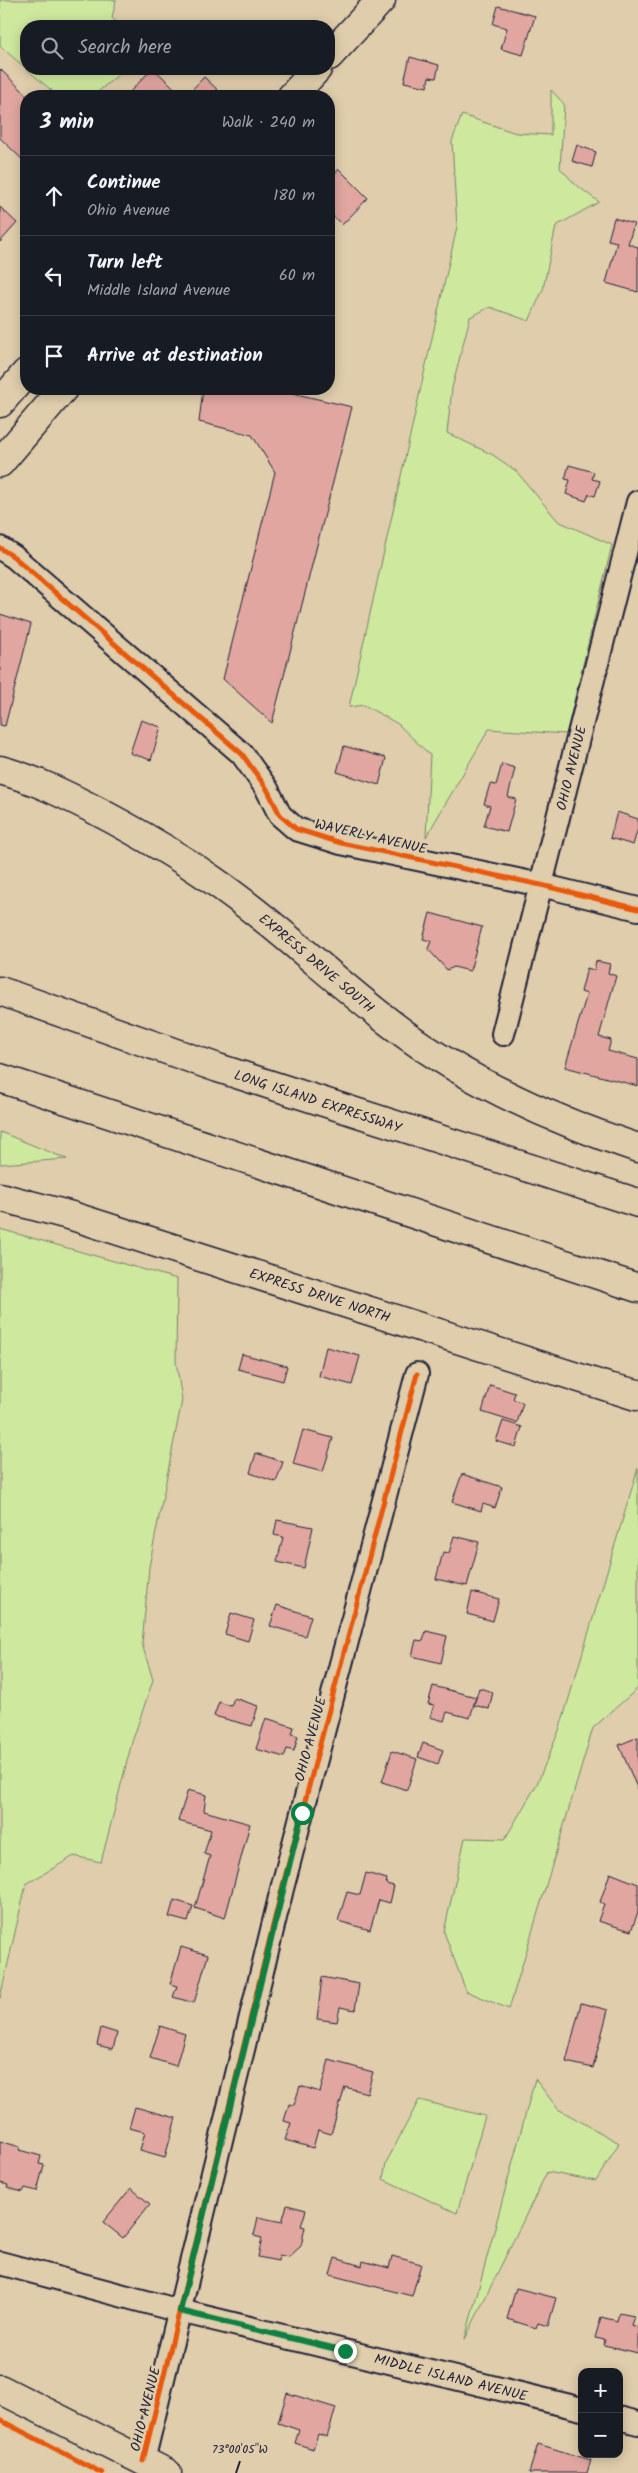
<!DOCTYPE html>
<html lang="en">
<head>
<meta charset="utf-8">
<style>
  body { margin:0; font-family:Kalam,sans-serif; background:#242831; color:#f1f3f6 }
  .controls { position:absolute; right:15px; bottom:15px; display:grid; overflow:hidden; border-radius:10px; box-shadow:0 2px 12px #0003 }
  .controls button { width:45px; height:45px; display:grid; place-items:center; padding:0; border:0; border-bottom:1px solid #363941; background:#171b24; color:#f1f3f6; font:25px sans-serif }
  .stop { position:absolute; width:15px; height:15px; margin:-11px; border:4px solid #0b8043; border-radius:50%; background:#fff }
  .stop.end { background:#0b8043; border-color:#fff; box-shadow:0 1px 5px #0008 }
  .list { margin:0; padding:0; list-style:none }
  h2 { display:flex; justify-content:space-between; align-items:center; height:65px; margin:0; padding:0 20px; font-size:21px }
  h2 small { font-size:16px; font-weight:400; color:#9ea1a6 }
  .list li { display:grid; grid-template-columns:32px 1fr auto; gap:15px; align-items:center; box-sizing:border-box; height:80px; padding:0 20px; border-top:1px solid #363941 }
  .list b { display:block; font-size:19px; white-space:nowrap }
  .list p { margin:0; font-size:16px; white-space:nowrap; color:#9ea1a6 }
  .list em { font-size:16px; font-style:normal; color:#9ea1a6 }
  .icon { flex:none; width:28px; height:28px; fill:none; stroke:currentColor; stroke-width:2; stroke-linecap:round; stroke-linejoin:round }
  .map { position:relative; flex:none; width:638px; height:2473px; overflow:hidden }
  .search { position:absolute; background:#171b24; box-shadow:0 2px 12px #0003; left:20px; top:20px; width:315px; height:55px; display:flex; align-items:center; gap:12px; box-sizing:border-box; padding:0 18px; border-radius:20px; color:#9ea1a6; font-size:19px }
  .panel { position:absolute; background:#171b24; box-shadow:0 2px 12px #0003; left:20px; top:90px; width:315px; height:305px; border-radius:20px }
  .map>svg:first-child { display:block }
  .green { fill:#cee89e; stroke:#78856c }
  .building { fill:#e1a6a0; stroke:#22223b }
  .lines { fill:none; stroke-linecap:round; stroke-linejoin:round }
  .minor-casing { stroke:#22223b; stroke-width:26 }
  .major-casing { stroke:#22223b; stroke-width:31 }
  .highway-casing { stroke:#22223b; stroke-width:31 }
  .minor { stroke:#dfcdab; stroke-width:22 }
  .major { stroke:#dfcdab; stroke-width:28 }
  .highway { stroke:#dfcdab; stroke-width:28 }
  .cycleway-casing { stroke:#dfcdab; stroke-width:8 }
  .cycleway { stroke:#e8590c; stroke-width:5 }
  .route { stroke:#0b8043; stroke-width:6 }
  .ticks { fill:none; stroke:#22223b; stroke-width:2 }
  .labels { text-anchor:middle; stroke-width:4.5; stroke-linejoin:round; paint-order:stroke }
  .street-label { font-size:14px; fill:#22223b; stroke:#dfcdab }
  .ticks-label { font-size:12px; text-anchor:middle; fill:#22223b; stroke:#dfcdab; stroke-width:4.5; stroke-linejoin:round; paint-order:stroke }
</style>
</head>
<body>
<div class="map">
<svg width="638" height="2473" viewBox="0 0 638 2473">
  <rect width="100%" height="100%" fill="#dfcdab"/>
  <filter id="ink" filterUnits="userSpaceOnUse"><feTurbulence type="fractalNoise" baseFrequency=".02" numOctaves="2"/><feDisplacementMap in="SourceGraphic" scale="10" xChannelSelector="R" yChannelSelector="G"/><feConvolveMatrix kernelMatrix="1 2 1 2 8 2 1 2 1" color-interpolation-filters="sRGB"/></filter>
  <g filter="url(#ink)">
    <!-- green -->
    <g class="green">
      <path d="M 0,0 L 116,0 L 112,18 L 121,26 L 26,26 L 26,69 L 125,69 L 93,96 L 58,96 L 0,46 Z"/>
      <path d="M 551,90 L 564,104 L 560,168 L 576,185 L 599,202 L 556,226 L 543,289 L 529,321 L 490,307 L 470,317 L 452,388 L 447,433 L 493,455 L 516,471 L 558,521 L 612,545 L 566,734 L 489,729 L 426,837 L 430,755 L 398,724 L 364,705 L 349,707 L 457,227 L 452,141 L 462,115 L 516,133 L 551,135 Z"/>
      <path d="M 0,1132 L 67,1159 L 0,1164 Z"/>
      <path d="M 0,1229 L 177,1279 L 176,1362 L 182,1400 L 149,1567 L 142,1644 L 153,1680 L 132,1742 L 101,1862 L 74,1856 L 26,1884 L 0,1998 Z"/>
      <path d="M 638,1468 L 638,1688 L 593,1728 L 509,2009 L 466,1991 L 444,1932 L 465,1838 L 505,1839 L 537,1784 L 560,1728 Z"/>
      <path d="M 535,2079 L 558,2109 L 619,2143 L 596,2181 L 547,2172 L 465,2339 Z"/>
      <path d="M 419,2100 L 485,2116 L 457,2213 L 383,2179 L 386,2163 Z"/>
    </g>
    <!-- building -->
    <g class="building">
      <path d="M 498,6 L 535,16 L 523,55 L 501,49 L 507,28 L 493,24 Z"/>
      <path d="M 410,57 L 439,65 L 436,78 L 429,77 L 427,87 L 404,82 Z"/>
      <path d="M 0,69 L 26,94 L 26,163 L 0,138 Z"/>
      <path d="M 152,69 L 154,69 L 183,96 L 126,96 Z"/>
      <path d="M 204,77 L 224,96 L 186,96 Z"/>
      <path d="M 577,145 L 596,152 L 592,167 L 572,161 Z"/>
      <path d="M 339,169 L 368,198 L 342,225 L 329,212 L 329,180 Z"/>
      <path d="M 0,207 L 17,223 L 0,242 Z"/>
      <path d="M 614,218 L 634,224 L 628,244 L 638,247 L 638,292 L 606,283 L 617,242 L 608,240 Z"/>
      <path d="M 203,389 L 275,389 L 352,407 L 272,723 L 223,679 L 275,472 L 252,435 L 199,422 Z"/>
      <path d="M 569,465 L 594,472 L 592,479 L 600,481 L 595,496 L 589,494 L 586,501 L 566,494 L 570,480 L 565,479 Z"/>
      <path d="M 0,614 L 31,624 L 5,726 L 0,725 Z"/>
      <path d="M 141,720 L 161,727 L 151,760 L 130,753 Z"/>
      <path d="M 344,746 L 386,758 L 379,785 L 337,772 Z"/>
      <path d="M 502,764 L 515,768 L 508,797 L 516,799 L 507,832 L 484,826 L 490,806 L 484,804 L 490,784 L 496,785 Z"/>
      <path d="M 617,812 L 638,819 L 638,828 L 633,845 L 610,838 Z"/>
      <path d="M 430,913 L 482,927 L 470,971 L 454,967 L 447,970 L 428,949 L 431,941 L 423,939 Z"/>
      <path d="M 596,961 L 610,964 L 608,973 L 616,976 L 599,1037 L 611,1040 L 608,1051 L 638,1059 L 638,1086 L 565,1067 L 587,994 L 581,992 L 587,968 L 594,970 Z"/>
      <path d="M 326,1347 L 360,1356 L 352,1385 L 319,1376 Z"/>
      <path d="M 242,1354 L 287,1366 L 283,1381 L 238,1369 Z"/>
      <path d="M 490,1385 L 515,1393 L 513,1399 L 523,1403 L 517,1423 L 482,1412 Z"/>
      <path d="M 503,1421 L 522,1427 L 516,1447 L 496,1441 Z"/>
      <path d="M 303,1430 L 333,1438 L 323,1472 L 293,1464 Z"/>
      <path d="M 256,1453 L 283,1462 L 276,1482 L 250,1473 Z"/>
      <path d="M 462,1474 L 502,1487 L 495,1508 L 483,1504 L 481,1511 L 452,1502 Z"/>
      <path d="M 277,1520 L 313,1527 L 304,1568 L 277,1562 L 283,1537 L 274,1535 Z"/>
      <path d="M 454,1536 L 479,1542 L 467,1586 L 436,1579 L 443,1552 L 449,1553 Z"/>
      <path d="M 472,1592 L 499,1599 L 493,1621 L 467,1614 Z"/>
      <path d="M 277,1605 L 311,1616 L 305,1636 L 270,1626 Z"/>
      <path d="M 231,1613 L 254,1620 L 248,1641 L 225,1634 Z"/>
      <path d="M 426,1631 L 447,1636 L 441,1663 L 412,1656 L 416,1640 L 423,1641 Z"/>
      <path d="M 433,1686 L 476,1697 L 470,1718 L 447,1712 L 444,1721 L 430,1717 L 434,1705 L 428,1704 Z"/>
      <path d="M 479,1688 L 493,1692 L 489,1709 L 474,1705 Z"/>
      <path d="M 234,1698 L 258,1706 L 252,1726 L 214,1716 L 219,1702 L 231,1706 Z"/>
      <path d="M 266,1718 L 294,1727 L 292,1734 L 298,1736 L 294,1751 L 287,1749 L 284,1757 L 256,1749 Z"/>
      <path d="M 638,1737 L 638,1790 L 619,1745 Z"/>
      <path d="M 423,1743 L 443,1750 L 438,1764 L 418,1757 Z"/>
      <path d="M 392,1751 L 417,1759 L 407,1790 L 382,1782 Z"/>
      <path d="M 188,1790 L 206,1795 L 204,1811 L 250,1824 L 225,1918 L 195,1908 L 210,1856 L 204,1854 L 211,1830 L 178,1821 Z"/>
      <path d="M 366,1873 L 387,1879 L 386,1884 L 394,1886 L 390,1903 L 379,1900 L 370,1930 L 338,1921 L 347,1892 L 360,1895 Z"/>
      <path d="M 610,1873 L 638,1884 L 638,1912 L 631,1931 L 598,1921 L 604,1904 L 600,1902 Z"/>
      <path d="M 174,1900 L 193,1906 L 188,1922 L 169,1917 Z"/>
      <path d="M 181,1947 L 208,1955 L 194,2003 L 173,1997 L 177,1986 L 170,1984 Z"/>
      <path d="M 322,1977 L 359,1984 L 355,2010 L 340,2007 L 337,2022 L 317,2019 Z"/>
      <path d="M 581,2003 L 608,2010 L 593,2068 L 566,2062 Z"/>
      <path d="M 160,2026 L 185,2034 L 176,2066 L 150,2058 Z"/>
      <path d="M 101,2028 L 117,2033 L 113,2049 L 97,2045 Z"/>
      <path d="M 329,2060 L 373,2072 L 367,2093 L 345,2087 L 331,2134 L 318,2130 L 313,2148 L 285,2140 L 291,2123 L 284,2121 L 289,2104 L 294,2105 L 300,2086 L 320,2092 Z"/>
      <path d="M 135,2107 L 176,2118 L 165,2157 L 140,2150 L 145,2132 L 129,2128 Z"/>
      <path d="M 0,2141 L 20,2147 L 19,2150 L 41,2156 L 39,2164 L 44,2165 L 37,2191 L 25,2188 L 23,2192 L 7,2188 L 8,2185 L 0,2183 Z"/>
      <path d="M 131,2188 L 150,2204 L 123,2238 L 103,2222 Z"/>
      <path d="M 287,2205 L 306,2210 L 301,2226 L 305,2227 L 301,2246 L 289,2257 L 279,2255 L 278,2261 L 258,2257 L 262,2238 L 254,2236 L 258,2217 L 282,2222 Z"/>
      <path d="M 392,2256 L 421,2264 L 412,2296 L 330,2275 L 335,2258 L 362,2266 L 363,2261 L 389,2268 Z"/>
      <path d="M 516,2288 L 556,2298 L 548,2326 L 538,2323 L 536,2328 L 507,2319 Z"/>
      <path d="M 619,2313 L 634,2316 L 631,2325 L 638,2327 L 638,2353 L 604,2345 L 605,2340 L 595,2338 L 601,2317 L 617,2321 Z"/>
      <path d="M 287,2393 L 336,2408 L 327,2437 L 318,2434 L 313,2449 L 295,2443 L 299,2430 L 278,2423 Z"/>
      <path d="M 538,2444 L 591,2460 L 587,2473 L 529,2473 Z"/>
    </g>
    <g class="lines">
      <defs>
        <g id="minor">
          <path d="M 0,548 L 14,557 L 242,754 L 267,789 L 280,815 L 296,829 L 341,843 L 541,885 L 638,909"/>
          <path d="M 503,1034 L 638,502"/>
          <path d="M 0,2263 L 180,2311 L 582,2409"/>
          <path d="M 619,2418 L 638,2423"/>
          <path d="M 143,2461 L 282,1889 L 417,1374"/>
        </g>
        <g id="major">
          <path d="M 329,56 L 381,0"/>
          <path d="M 292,96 L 317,69"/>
          <path d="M 0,403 L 26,373"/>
          <path d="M 0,463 L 63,389"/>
          <path d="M 0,770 C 34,779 66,795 97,811 C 137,832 177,855 214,881 C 276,924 330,977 390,1023 C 463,1080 550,1119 638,1148"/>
          <path d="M 0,1197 L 72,1216 L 636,1396"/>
          <path d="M 0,2389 L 167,2473"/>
        </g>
        <g id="highway">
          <path d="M 0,991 L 218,1068 L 638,1203"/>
          <path d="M 0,1078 L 638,1288"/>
          <path d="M 612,1388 L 638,1394"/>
        </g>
      </defs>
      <!-- minor casing -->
      <use href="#minor" class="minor-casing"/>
      <!-- major casing -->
      <use href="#major" class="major-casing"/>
      <!-- highway casing -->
      <use href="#highway" class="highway-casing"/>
      <!-- minor -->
      <use href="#minor" class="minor"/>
      <!-- major -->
      <use href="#major" class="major"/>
      <!-- highway -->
      <use href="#highway" class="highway"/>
      <defs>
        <g id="cycleway">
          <path d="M 0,548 L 14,557 L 242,754 L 267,789 L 280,815 L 296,829 L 341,843 L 541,885 L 638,909"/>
          <path d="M 0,2420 L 102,2473"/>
          <path d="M 143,2461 L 282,1889 L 417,1374"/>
        </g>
      </defs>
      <!-- cycleway casing -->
      <use href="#cycleway" class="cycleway-casing"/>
      <!-- cycleway -->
      <use href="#cycleway" class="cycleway"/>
    </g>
  </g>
  <g class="lines" filter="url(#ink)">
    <!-- route -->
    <path class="route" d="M 302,1813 L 180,2311 L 345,2351"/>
  </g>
  <!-- ticks -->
  <path class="ticks" d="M 236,2473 L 240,2461"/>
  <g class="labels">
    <!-- street labels -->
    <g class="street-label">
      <text transform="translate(571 768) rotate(-76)" y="5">OHIO AVENUE</text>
      <text transform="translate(371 836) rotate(13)" y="5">WAVERLY AVENUE</text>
      <text transform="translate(317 963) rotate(40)" y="5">EXPRESS DRIVE SOUTH</text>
      <text transform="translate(318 1101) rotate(18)" y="5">LONG ISLAND EXPRESSWAY</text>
      <text transform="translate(320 1295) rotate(18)" y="5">EXPRESS DRIVE NORTH</text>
      <text transform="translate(310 1739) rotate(-75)" y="5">OHIO AVENUE</text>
      <text transform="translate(451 2377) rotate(14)" y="5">MIDDLE ISLAND AVENUE</text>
      <text transform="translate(145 2409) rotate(-76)" y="5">OHIO AVENUE</text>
    </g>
  </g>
  <g class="ticks-label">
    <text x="240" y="2453">73°00'05"W</text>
  </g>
</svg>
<div class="controls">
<button>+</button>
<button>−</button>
</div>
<div class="stop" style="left:302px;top:1813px"></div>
<div class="stop end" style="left:345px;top:2351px"></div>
<div class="search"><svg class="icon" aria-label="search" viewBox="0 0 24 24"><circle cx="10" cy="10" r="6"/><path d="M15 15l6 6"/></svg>Search here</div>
<section class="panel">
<h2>3 min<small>Walk · 240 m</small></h2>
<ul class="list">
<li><svg class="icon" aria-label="ahead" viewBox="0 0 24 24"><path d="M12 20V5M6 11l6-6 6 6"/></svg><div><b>Continue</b><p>Ohio Avenue</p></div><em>180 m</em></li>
<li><svg class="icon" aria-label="left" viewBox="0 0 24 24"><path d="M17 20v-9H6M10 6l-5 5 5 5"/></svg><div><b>Turn left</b><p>Middle Island Avenue</p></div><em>60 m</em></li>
<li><svg class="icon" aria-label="arrive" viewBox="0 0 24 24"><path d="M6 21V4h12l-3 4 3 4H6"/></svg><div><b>Arrive at destination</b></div></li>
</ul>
</section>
</div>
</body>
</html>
